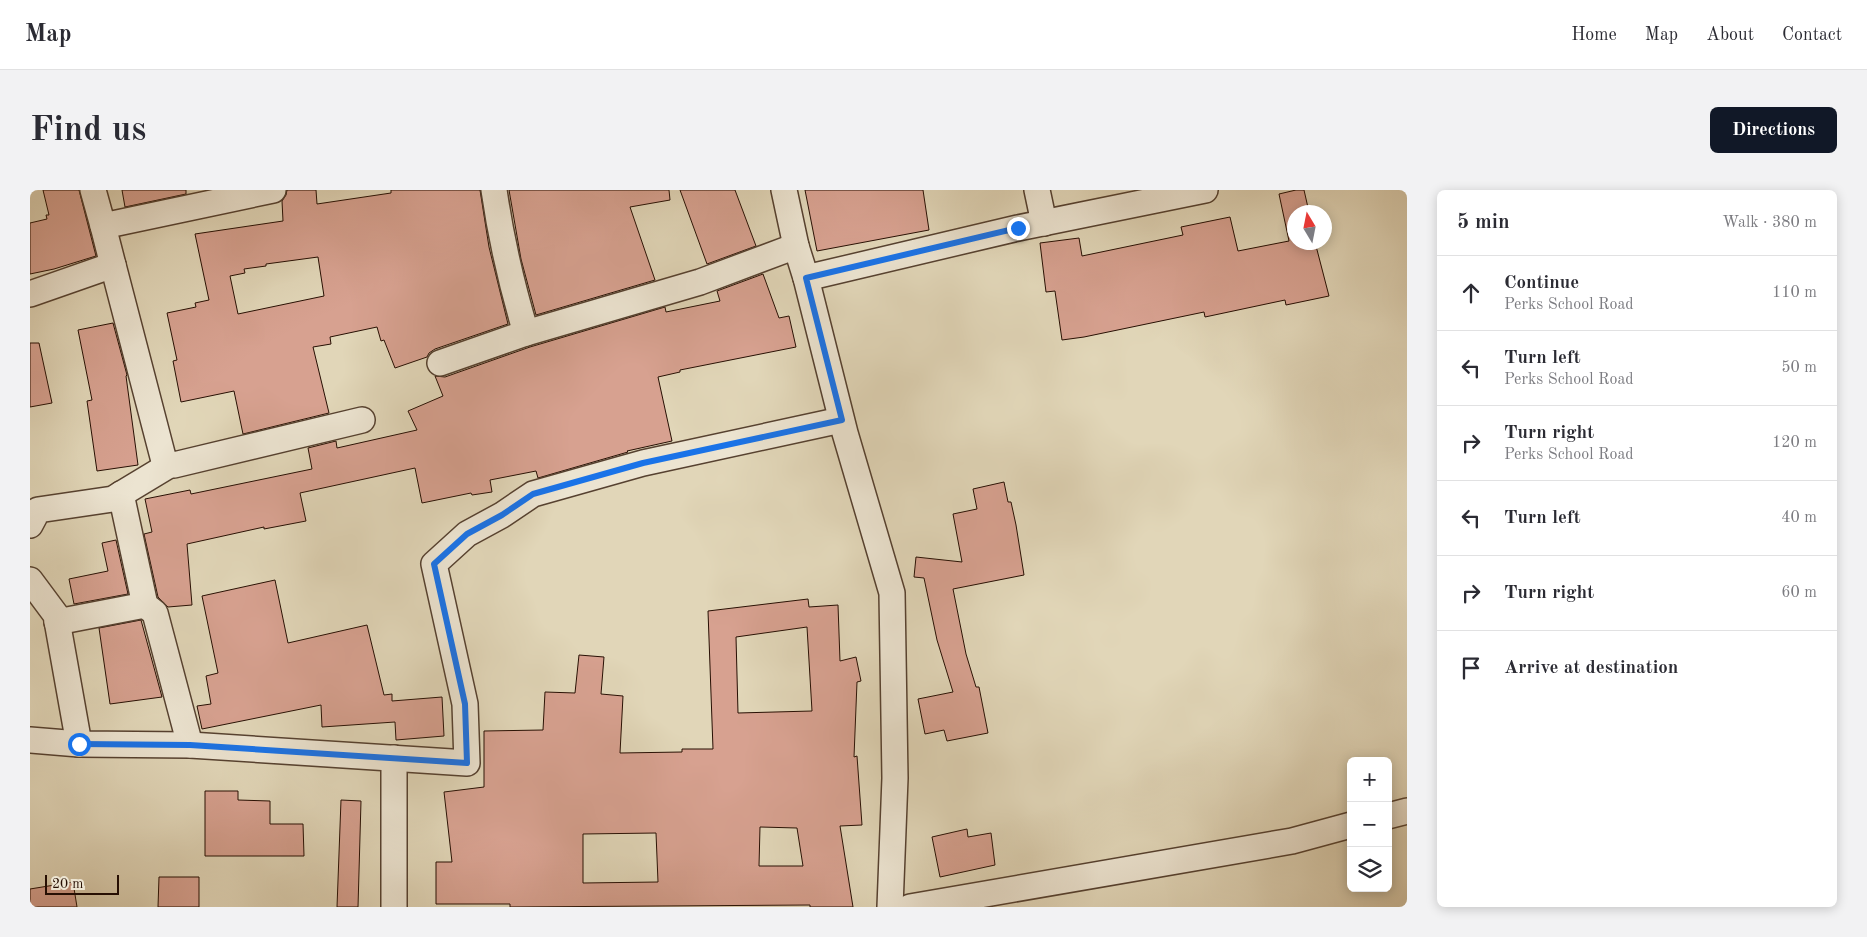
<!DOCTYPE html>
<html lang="en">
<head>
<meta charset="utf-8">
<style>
  body { margin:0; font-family:"Old Standard TT",serif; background:#f2f2f3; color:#2b2b33 }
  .controls { position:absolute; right:15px; bottom:15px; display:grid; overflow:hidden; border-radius:8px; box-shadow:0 2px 12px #0003 }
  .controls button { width:45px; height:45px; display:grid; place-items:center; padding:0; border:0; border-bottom:1px solid #e1e1e2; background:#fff; color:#2b2b33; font:25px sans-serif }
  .compass { position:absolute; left:1257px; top:15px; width:45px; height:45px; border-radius:50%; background:#fff; box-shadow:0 2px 12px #0003; rotate:350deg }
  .scale { position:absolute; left:15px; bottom:12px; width:74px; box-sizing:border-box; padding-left:5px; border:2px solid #270f03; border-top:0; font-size:14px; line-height:18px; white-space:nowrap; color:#270f03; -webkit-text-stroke:4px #ece4d1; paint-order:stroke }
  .stop { position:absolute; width:15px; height:15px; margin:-11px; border:4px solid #1a73e8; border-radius:50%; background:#fff }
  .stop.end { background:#1a73e8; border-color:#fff; box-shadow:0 1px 5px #0008 }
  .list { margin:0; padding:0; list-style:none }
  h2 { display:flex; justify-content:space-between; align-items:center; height:65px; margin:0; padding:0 20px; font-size:21px }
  h2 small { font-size:16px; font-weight:400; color:#7c7c81 }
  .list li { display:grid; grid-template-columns:32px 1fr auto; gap:15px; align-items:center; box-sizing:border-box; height:75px; padding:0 20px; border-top:1px solid #e1e1e2 }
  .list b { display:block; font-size:19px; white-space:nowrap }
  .list p { margin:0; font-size:16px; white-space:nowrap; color:#7c7c81 }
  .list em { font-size:16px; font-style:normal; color:#7c7c81 }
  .icon { flex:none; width:28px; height:28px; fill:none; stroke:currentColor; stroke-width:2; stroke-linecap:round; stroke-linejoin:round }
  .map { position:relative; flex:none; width:1377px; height:717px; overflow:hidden; border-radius:8px }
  header { display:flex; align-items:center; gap:30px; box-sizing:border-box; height:70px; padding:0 25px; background:#fff; border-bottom:1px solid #e1e1e2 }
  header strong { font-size:24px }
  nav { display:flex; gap:28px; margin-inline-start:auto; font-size:18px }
  .intro { display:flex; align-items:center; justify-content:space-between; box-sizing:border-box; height:120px; padding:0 30px }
  h1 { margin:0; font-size:35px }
  .button { padding:12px 22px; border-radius:8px; background:#111827; color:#fff; font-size:18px; font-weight:700 }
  main { display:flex; gap:30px; padding:0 30px }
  aside { flex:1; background:#fff; border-radius:8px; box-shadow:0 2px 12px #0003 }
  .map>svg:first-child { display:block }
  .building { fill:#d7a190; stroke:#270f03; fill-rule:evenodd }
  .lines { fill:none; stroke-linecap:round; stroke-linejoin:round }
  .minor-casing { stroke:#564130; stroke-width:28 }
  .minor { stroke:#ece4d1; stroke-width:25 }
  .route { stroke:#1a73e8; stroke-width:6 }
</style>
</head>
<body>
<header>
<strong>Map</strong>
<nav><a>Home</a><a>Map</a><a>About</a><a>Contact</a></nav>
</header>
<div class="intro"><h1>Find us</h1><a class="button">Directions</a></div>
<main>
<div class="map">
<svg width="1377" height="717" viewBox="0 0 1377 717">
  <rect width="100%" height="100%" fill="#e1d6b8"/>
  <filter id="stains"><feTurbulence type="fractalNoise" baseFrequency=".004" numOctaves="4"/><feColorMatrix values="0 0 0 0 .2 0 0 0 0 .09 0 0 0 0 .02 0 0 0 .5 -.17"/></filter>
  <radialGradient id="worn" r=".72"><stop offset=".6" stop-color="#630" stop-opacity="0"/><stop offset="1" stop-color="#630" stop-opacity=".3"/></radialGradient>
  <!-- building -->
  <g class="building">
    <path d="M 13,0 L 49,0 L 66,66 L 24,79 L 0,84 L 0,33 L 17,29 L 16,25 L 19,25 Z"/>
    <path d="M 92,0 L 156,0 L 156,4 L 95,17 Z"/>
    <path d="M 257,0 L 286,0 L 287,14 L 361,3 L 361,0 L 450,0 L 459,57 L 478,134 L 405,159 L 399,163 L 397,167 L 365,178 L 354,150 L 351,151 L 347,137 L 300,147 L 301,154 L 283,157 L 299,223 L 213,244 L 204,201 L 151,212 L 143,171 L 147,170 L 137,123 L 166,117 L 165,113 L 179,110 L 165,44 L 253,31 L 252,11 L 256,5 ZM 288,67 L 294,106 L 208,124 L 200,86 L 215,83 L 214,79 L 236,76 L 236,74 Z"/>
    <path d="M 479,0 L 639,0 L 640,10 L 600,17 L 625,90 L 506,125 L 491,69 Z"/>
    <path d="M 650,0 L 705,0 L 726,56 L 677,74 Z"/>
    <path d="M 775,0 L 893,0 L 899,40 L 787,61 Z"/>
    <path d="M 1266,0 L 1274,0 L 1279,22 L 1264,22 L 1264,52 L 1285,52 L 1299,106 L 1256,115 L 1255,110 L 1175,127 L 1174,122 L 1054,147 L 1032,150 L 1025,101 L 1016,102 L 1010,53 L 1049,48 L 1052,66 L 1153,45 L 1151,37 L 1200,27 L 1208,61 L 1259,51 L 1249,4 Z"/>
    <path d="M 733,84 L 749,128 L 759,126 L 766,157 L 650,180 L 650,182 L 628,187 L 642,251 L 597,261 L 598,262 L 508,288 L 506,281 L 460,290 L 462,302 L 442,305 L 441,303 L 392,313 L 385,278 L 270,303 L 276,331 L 234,339 L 234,337 L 157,354 L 162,415 L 138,417 L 128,407 L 114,344 L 122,342 L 115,309 L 160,300 L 161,304 L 282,279 L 278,258 L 306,251 L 307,258 L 387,240 L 378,221 L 413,206 L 405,186 L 415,187 L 500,157 L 635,117 L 636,122 L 690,111 L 687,101 Z"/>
    <path d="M 83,133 L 97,185 L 96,186 L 108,275 L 67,281 L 57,211 L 62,210 L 48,140 Z"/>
    <path d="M 0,153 L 9,153 L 22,213 L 0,217 Z"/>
    <path d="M 974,292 L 978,312 L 981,312 L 986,335 L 994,385 L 923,399 L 936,464 L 946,497 L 949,497 L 958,543 L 917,551 L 914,540 L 895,544 L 888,509 L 923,502 L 907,450 L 894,388 L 884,387 L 886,367 L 932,372 L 923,324 L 947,319 L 943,299 Z"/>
    <path d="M 86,350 L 98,404 L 44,414 L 39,389 L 78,381 L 72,353 Z"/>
    <path d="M 245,390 L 258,453 L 337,435 L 354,505 L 362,504 L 362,511 L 412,507 L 414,546 L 366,550 L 365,532 L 292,537 L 291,515 L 172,539 L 167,516 L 181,514 L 176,486 L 188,483 L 172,406 Z"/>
    <path d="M 778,409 L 779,417 L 808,415 L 810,471 L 826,467 L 831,491 L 827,492 L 824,567 L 827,566 L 832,635 L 810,636 L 823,717 L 780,717 L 780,715 L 480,717 L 480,714 L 406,714 L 406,672 L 422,672 L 414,602 L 454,597 L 454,541 L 513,540 L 515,502 L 545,503 L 549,465 L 574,467 L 571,504 L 593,506 L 590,563 L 652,562 L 652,559 L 683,559 L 678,421 ZM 777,437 L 782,521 L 708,523 L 706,447 ZM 730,637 L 767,638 L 773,676 L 729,676 ZM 626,643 L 628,692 L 553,693 L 553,644 Z"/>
    <path d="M 111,430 L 132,507 L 80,514 L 69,438 Z"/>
    <path d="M 175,601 L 208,601 L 208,610 L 240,611 L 240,634 L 273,634 L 274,666 L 175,666 Z"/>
    <path d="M 311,610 L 331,611 L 328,717 L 307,717 Z"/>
    <path d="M 937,639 L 938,647 L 961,643 L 965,675 L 910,687 L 902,647 Z"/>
    <path d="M 129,687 L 169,687 L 169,717 L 128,717 Z"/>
    <path d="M 43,692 L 47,717 L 0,717 L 0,699 Z"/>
  </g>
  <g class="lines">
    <defs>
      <g id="minor">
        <path d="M 63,0 L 73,36"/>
        <path d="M 464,0 C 471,49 482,96 496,143"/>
        <path d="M 754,0 L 766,56 L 776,88 L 815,243 L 862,403 L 865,588 L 860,717"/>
        <path d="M 1007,0 L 1014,33"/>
        <path d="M 83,75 L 134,271 L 144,275 L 332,230"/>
        <path d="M 776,88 L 988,38 L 1175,0"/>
        <path d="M 0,104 L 83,75 L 73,36 L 243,0"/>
        <path d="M 410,173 L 496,143 L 670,92 L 766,56"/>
        <path d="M 91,304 L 115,415 L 125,423 L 160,555"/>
        <path d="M 0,335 L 8,320 L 83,309 L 141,274"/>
        <path d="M 0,390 L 26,425 L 49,554"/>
        <path d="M 27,432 L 115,415"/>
        <path d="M 0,550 L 49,554 L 160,555 L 437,573 L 435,514 L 404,374 L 437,344 L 472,325 L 503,304 L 613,273 L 811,230"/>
        <path d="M 1358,626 L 1377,621"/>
        <path d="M 364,717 L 364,568"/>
        <path d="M 880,717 L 1262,651 L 1321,635"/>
      </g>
    </defs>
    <!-- minor casing -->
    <use href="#minor" class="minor-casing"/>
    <!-- minor -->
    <use href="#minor" class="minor"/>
  </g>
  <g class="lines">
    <!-- route -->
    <path class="route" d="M 49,554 L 160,555 L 437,573 L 435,514 L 404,374 L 437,344 L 472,325 L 503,304 L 613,273 L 812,230 L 776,88 L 988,38"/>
  </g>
  <rect width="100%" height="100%" filter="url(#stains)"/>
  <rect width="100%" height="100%" fill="url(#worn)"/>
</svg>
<div class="controls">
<button>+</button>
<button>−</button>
<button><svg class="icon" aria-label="layers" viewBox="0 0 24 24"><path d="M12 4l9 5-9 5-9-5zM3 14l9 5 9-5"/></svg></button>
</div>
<svg class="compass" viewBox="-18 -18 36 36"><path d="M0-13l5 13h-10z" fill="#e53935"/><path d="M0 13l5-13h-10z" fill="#7c7c81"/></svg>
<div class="scale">20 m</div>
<div class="stop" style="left:49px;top:554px"></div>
<div class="stop end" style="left:988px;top:38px"></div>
</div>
<aside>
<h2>5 min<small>Walk · 380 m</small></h2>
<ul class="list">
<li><svg class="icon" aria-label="ahead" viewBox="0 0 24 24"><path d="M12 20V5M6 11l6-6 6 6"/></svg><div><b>Continue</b><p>Perks School Road</p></div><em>110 m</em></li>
<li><svg class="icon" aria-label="left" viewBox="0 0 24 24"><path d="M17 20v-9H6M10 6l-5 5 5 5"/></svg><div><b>Turn left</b><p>Perks School Road</p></div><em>50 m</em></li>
<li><svg class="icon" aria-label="right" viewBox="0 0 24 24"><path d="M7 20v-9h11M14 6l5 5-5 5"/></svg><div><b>Turn right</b><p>Perks School Road</p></div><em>120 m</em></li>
<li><svg class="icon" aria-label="left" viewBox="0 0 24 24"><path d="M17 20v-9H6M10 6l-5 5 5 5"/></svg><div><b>Turn left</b></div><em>40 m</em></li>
<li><svg class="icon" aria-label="right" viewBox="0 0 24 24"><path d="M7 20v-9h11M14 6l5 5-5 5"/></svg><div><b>Turn right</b></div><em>60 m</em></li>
<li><svg class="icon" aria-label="arrive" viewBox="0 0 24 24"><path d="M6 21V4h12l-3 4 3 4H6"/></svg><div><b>Arrive at destination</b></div></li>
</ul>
</aside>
</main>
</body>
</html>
